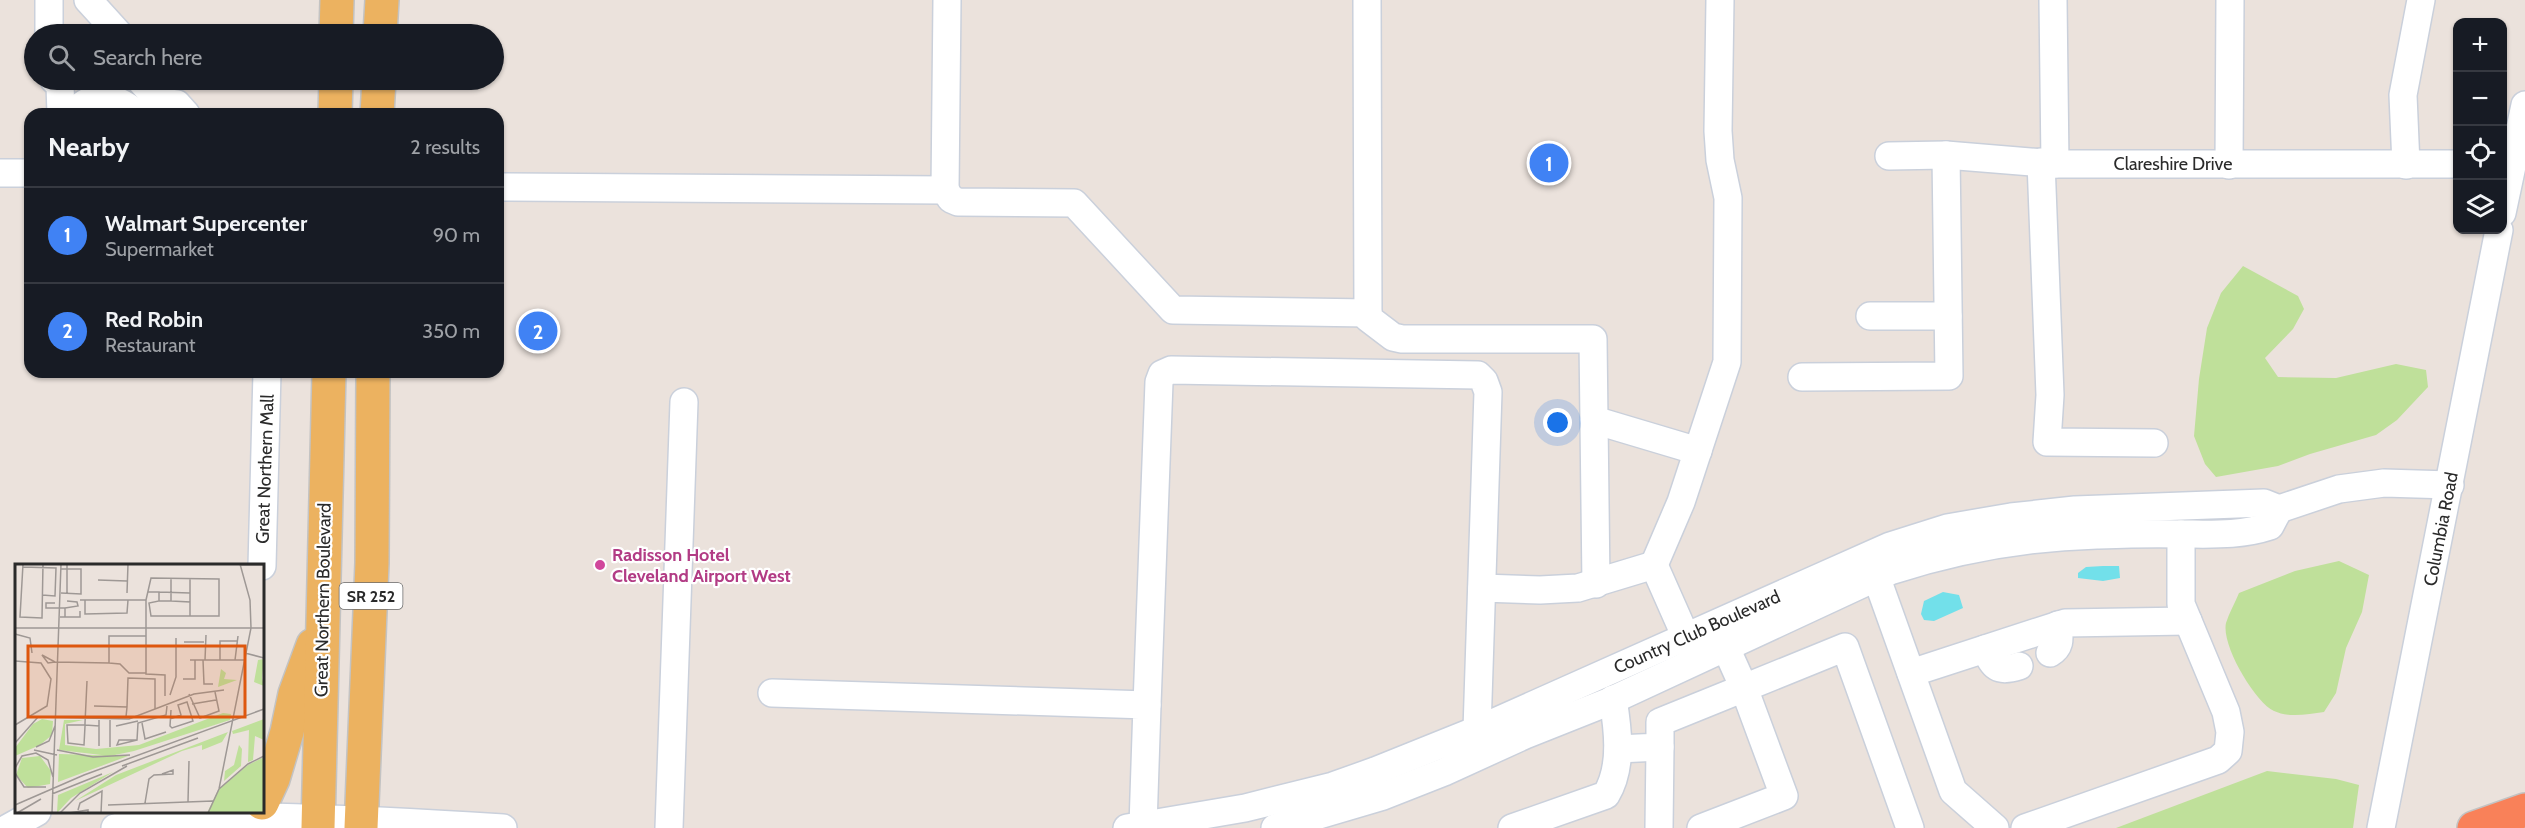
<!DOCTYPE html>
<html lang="en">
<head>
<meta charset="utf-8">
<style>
  body { margin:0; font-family:Cabin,sans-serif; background:#20242c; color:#f1f3f6 }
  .controls { position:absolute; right:18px; top:18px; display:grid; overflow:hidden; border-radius:12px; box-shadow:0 2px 4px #0004 }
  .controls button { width:54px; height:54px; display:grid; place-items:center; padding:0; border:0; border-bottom:2px solid #363941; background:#171b24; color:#f1f3f6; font:30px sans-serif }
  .you { position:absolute; left:1558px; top:423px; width:21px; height:21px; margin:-15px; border:4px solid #fff; border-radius:50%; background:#1a73e8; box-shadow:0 0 0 9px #1a73e833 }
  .badge { display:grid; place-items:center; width:39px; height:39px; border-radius:50%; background:#4082f4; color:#fff; font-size:20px; font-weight:700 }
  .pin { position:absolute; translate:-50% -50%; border:3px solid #fff; box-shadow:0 2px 6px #0006 }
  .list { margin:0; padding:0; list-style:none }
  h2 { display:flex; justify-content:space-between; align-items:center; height:78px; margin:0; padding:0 24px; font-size:26px }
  h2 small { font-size:20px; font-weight:400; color:#9ea1a6 }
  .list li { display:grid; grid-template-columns:39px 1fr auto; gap:18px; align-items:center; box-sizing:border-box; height:96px; padding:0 24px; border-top:2px solid #363941 }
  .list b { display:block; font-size:22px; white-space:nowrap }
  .list p { margin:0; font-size:20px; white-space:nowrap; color:#9ea1a6 }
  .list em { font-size:20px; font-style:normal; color:#9ea1a6 }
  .icon { flex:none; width:33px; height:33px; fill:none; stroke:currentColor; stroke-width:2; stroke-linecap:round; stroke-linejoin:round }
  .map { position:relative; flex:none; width:2525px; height:828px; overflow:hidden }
  .search { position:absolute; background:#171b24; box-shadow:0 2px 4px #0004; left:24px; top:24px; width:480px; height:66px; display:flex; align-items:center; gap:15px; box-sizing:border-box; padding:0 21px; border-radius:33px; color:#9ea1a6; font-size:22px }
  .panel { position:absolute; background:#171b24; box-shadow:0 2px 4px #0004; left:24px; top:108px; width:480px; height:270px; border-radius:18px }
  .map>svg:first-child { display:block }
  .green { fill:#bfe09a }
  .water { fill:#72e0ea }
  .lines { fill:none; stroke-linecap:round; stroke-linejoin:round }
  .minor-casing { stroke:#cad0db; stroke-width:30 }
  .major-casing { stroke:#c3c3c3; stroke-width:36 }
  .highway-casing { stroke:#c3c3c3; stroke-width:36 }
  .minor { stroke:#fff; stroke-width:27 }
  .major { stroke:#ecb260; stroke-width:33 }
  .highway { stroke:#f98159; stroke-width:33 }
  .hotel-dot { fill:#d1479c; stroke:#fff; stroke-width:2 }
  .labels { text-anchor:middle; stroke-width:4.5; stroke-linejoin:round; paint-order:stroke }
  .shield { fill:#fff; stroke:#6a6a6a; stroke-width:1.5 }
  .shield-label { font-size:16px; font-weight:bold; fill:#2a2a2a }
  .street-label { font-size:18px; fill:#2a2a2a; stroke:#fff }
  .hotel-label { font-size:18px; font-weight:bold; fill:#b23c85; stroke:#fff; text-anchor:start }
  .inset-road { fill:none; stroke:#9e9895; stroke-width:1.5 }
  .view { fill:#de570e; fill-opacity:0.15; stroke:#de570e; stroke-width:3 }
  .inset-edge { fill:none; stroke:#2a2a2a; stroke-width:3 }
</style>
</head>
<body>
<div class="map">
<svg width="2525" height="828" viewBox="0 0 2525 828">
  <rect width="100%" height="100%" fill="#ebe2dc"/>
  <!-- green -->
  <g class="green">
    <path d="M 2243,266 L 2298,296 L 2304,309 L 2293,329 L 2265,358 L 2278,377 L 2336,378 L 2396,364 L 2426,370 L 2428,387 L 2397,420 L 2376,435 L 2310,454 L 2278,466 L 2216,477 L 2205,464 L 2194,436 L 2199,379 L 2207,328 L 2221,293 Z"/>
    <path d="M 2339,561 L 2369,575 L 2362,612 L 2346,648 L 2336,693 L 2324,712 C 2308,714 2289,718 2274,711 C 2255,702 2221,645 2226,623 C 2229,613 2235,603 2239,593 L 2295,571 Z"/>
    <path d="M 2267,771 L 2336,779 L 2359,785 L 2353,828 L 2116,828 Z"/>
  </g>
  <!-- water -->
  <g class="water">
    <path d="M 2103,566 L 2119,566 L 2120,578 L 2103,581 L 2078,578 L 2078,573 L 2086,567 Z"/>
    <path d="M 1943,592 L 1959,595 L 1963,608 L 1934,621 L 1924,620 L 1921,614 L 1924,601 Z"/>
  </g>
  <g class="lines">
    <defs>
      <g id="minor">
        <path d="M 88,0 L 119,34"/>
        <path d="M 1367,0 L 1368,318 L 1393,337 L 1402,339 L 1593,339 L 1596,584"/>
        <path d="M 2053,0 L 2055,164"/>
        <path d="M 49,34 L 49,0"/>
        <path d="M 54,80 L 60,85 L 61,114"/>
        <path d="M 140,80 L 160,102"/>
        <path d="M 72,114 C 96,89 113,95 138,114"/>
        <path d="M 160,114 L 160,102 L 177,104 L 186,114"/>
        <path d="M 1889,156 L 1946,155 L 2055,164 L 2458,164"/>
        <path d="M 2041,162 L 2050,395 L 2047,442 L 2154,443"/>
        <path d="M 2229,165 L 2230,0"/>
        <path d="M 2406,165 L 2403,95 L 2421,0"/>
        <path d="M 0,173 L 30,173"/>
        <path d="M 498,187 L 945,190 L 947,0"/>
        <path d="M 945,190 L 951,199 L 958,202 L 1074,203 L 1173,310 L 1368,313"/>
        <path d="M 2502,213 L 2525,105"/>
        <path d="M 1870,316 L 1948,316"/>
        <path d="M 1802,377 L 1949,376 L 1946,155"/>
        <path d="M 1594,420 L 1698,451"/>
        <path d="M 1871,562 L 1953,791 L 1995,828"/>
        <path d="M 1654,565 L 1681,502 L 1727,362 L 1728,198 L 1720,160 L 1718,131 L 1720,0"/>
        <path d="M 262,566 L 267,372"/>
        <path d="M 1482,588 L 1540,590 L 1578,588 L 1654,565 L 1692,651"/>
        <path d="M 1985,649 C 1994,667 1997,673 2019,666"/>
        <path d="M 2050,653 C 2062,646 2059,637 2058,625"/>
        <path d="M 1911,673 L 2065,623 L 2188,621"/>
        <path d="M 772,693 L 1147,705 L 1143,826"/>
        <path d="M 1147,705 L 1159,382 L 1162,374 L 1171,370 L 1478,375 L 1484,381 L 1488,392 L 1477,730"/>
        <path d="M 1618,749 L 1660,747 L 1660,722 L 1744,688 L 1718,630"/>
        <path d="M 8,828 L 37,812"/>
        <path d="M 115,828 C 164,811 219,816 269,817 C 347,819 425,823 503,828"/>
        <path d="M 669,828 L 684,402"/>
        <path d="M 1127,828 L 1245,808 L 1333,786 L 1375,771 L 1477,730 L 1890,546 L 1947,528 L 2011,517 L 2075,510 L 2264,503 L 2279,509 L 2339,489 L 2384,483 L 2450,485"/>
        <path d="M 1275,828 L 1383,796 L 1444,772 L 1525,735 L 1608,702 L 1890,571 C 1958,549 2026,537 2097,535 C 2125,534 2152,533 2180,534 C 2211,534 2240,536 2270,526 L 2279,509"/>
        <path d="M 1512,828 L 1606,795 C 1623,767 1618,730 1613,699"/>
        <path d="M 1659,828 L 1660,747"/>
        <path d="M 1701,828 L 1784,796 L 1744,688 L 1845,647 L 1910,828"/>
        <path d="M 2025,828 L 2218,760 L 2228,751 L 2230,732 L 2226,712 L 2181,604 L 2181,534"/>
        <path d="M 2381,828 L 2499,230"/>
      </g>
      <g id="major">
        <path d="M 336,34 L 337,0"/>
        <path d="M 380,34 L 382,0"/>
        <path d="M 335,114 L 336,80"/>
        <path d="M 377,114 L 379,80"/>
        <path d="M 262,803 L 273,779 L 287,732 L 295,694 L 313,645"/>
        <path d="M 318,828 L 329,372"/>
        <path d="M 361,828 L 372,563 L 373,372"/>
      </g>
      <path id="highway" d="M 2474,828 L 2525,810"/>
    </defs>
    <!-- minor casing -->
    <use href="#minor" class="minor-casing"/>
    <!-- major casing -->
    <use href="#major" class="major-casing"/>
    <!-- highway casing -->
    <use href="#highway" class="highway-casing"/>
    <!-- minor -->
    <use href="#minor" class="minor"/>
    <!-- major -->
    <use href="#major" class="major"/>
    <!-- highway -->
    <use href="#highway" class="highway"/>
  </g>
  <!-- markers -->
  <circle class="hotel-dot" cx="600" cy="565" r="6"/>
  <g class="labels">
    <!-- shield labels -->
    <rect class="shield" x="339.5" y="583" width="63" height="26" rx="4.5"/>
    <g class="shield-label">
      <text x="371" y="602">SR 252</text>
    </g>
    <!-- street labels -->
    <g class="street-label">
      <text x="2173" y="170">Clareshire Drive</text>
      <text transform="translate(265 469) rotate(-88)" y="6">Great Northern Mall</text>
      <text transform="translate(2441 529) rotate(-79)" y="6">Columbia Road</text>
      <text transform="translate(323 600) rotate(-89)" y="6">Great Northern Boulevard</text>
      <text transform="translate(1697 632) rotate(-24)" y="6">Country Club Boulevard</text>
    </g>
    <!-- hotel labels -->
    <g class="hotel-label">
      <text x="612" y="561">Radisson Hotel<tspan x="612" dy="21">Cleveland Airport West</tspan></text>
    </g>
  </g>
  <!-- overview -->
  <g transform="translate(15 564)">
    <rect width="249" height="249" fill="#ebe2dc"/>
    <path d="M 249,95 L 247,114 L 249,122 L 239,118 L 243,96 ZM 206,105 L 211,109 L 209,115 L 222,116 L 203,123 ZM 208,149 L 216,150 L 215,156 L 119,187 L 95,192 L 44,186 L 49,156 L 68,156 L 50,160 L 50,181 L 81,185 L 124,181 ZM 27,155 L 38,157 L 37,171 L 25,181 L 0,192 L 0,184 L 18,160 ZM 249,155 L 249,176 L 240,172 L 238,196 L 233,198 L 234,166 L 218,170 L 217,167 ZM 213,168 L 207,178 L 187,186 L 187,181 L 167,187 L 60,237 L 101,211 ZM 224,181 L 227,185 L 226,202 L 209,217 L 210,207 L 219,201 ZM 44,190 L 113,192 L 43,218 ZM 25,192 L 36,207 L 35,220 L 13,224 L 1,211 L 7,194 ZM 249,193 L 249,249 L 192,249 L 203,226 L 233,201 ZM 98,208 L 56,234 L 42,249 L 43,231 Z" fill="#bfe09a"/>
    <path class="inset-road" d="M 8,0 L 5,53 L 27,54 L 28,0M 225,1 L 249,1M 8,3 L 41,4 L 40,32 L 27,31M 83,16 L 112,17M 144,28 L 175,29M 46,29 L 66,30 L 66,5 L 46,5M 112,29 L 113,0M 52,30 L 52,0M 65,36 L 70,36 L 70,50 L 112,49 L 113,36 L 70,36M 113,36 L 131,36 L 131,60 L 131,52M 131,36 L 136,14 L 204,15 L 204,52 L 136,52 L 134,39 L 144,37 L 144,28 L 133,28M 144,37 L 156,37 L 156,14M 156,37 L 175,38 L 175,52M 175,38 L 175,15M 40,39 L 31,39 L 31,44 L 50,44 L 50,53 L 45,53M 50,44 L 63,42 L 62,38 L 52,37M 50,53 L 65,53 L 65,47M 131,60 L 131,110 L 150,111 L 150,132M 0,64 L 249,64M 0,70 L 15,74 L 17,89M 169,78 L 189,78M 230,89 L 249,94M 175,96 L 229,96M 188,96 L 189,120 L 198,120M 190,96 L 191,71M 205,96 L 205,77 L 222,77M 220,96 L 223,72M 0,97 L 26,99 L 36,115 L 32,142 L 0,161M 40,98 L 33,99 L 27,91 L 40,98 L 94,99 L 94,72 L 131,72M 94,99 L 105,100 L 114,109 L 131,109M 168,115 L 180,115 L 180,96M 72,117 L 70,159 L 70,162 L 69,181 L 53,179 L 52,161 L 70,161 L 84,162 L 84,156M 174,130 L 185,154 L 204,147 L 200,128M 155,131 L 161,113 L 161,74M 177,140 L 201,136M 79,142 L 112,143 L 111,153M 112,143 L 113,114 L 140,115 L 140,145M 155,155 L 166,151 L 163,141 L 172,138 L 178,157 L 157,164 L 155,162 L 156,146M 127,159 L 130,175 L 151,168M 84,162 L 84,182M 101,162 L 123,157M 122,176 L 102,181 L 104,176 L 122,176 L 123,159 L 151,151 L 152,142M 0,179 L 23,153 L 114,155 L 179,130 L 209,126M 21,183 L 34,177 L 40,162M 95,183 L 95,156M 19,186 L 42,191M 42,186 L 78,193 L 115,191M 107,202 L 183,174M 0,204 L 7,192 L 21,189 L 33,196 L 38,213M 0,209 L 9,223 L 31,223M 204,225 L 233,200 L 249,192M 37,230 L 87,210M 173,238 L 174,197M 130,239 L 134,215 L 139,211 L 158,210 L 158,206 L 147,210M 0,241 L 69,211 L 249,145M 93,241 L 198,237M 63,246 L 65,239 L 87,227 L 86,249M 2,249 L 26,235M 37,249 L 46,0M 45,249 L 65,229 L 112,202M 54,249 L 73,246 L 73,249M 193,249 L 204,225 L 236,64 L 235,36 L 225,0"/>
    <path class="view" d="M 13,82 L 230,82 L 230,153 L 13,153 Z"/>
    <rect width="249" height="249" class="inset-edge"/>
  </g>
</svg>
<div class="controls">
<button>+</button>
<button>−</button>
<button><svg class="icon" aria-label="locate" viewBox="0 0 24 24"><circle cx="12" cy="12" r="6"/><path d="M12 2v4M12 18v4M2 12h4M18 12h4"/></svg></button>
<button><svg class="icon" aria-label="layers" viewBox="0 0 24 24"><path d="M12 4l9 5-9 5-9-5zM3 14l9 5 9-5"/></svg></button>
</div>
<div class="you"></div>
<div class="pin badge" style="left:1549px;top:163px">1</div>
<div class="pin badge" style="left:538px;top:331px">2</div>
<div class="search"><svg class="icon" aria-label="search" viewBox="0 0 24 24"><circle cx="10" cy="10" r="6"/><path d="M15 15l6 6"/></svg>Search here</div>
<section class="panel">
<h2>Nearby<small>2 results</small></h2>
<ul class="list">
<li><span class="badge">1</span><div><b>Walmart Supercenter</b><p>Supermarket</p></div><em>90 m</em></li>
<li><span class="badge">2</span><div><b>Red Robin</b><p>Restaurant</p></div><em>350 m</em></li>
</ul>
</section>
</div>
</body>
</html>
